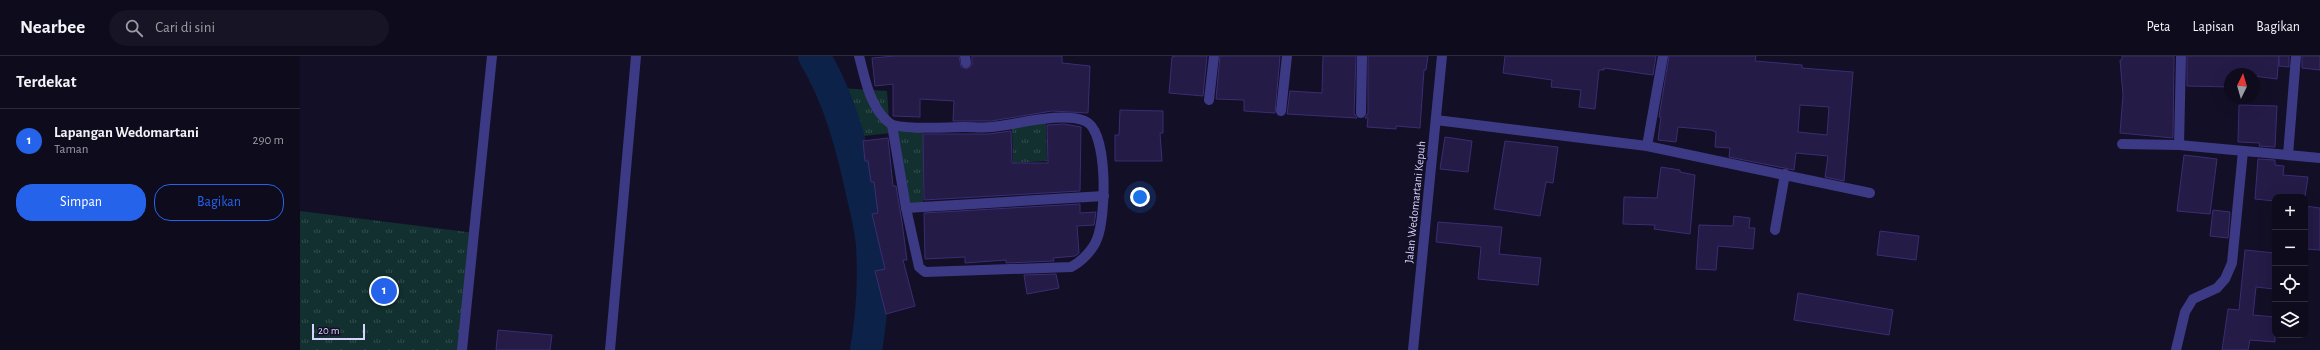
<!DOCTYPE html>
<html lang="id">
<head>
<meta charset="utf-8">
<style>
  body { margin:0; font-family:"Alegreya Sans",sans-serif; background:#171425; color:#f1f3f6 }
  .controls { position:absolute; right:12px; bottom:12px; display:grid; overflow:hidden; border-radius:8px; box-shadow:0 4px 16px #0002 }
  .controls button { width:36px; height:36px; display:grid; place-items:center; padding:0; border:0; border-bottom:1px solid #2e2b3b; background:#0e0b1c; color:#f1f3f6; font:20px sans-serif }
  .compass { position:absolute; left:1924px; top:12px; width:36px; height:36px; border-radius:50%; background:#0e0b1c; box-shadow:0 4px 16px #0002; rotate:5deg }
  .scale { position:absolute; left:12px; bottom:10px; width:53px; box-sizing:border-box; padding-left:4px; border:2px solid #d9d4ff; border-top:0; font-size:11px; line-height:14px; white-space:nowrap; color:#d9d4ff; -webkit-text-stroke:3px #130f26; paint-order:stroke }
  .you { position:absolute; left:840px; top:141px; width:14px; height:14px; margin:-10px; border:3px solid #fff; border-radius:50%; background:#1a73e8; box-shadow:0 0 0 6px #1a73e833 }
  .badge { display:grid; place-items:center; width:26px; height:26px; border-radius:50%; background:#2563eb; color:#fff; font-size:13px; font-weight:700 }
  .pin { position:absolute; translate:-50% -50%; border:2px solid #fff; box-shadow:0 1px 4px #0006 }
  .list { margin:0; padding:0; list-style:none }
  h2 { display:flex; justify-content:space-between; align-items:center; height:52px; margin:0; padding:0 16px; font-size:17px }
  h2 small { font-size:13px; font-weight:400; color:#9b9ba3 }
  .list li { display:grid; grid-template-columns:26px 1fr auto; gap:12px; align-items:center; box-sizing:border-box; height:64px; padding:0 16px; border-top:1px solid #2e2b3b }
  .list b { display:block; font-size:15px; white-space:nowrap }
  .list p { margin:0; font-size:13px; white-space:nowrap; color:#9b9ba3 }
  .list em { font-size:13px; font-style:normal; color:#9b9ba3 }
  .actions { display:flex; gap:8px; padding:12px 16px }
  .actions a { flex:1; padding:9px 0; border:1px solid #2563eb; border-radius:16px; text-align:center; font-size:14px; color:#2563eb }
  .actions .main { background:#2563eb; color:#fff }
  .icon { flex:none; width:22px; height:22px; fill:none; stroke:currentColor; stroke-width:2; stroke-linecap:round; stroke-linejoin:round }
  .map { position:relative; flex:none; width:2020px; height:294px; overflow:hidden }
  header { display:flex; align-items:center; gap:24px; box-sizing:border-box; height:56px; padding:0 20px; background:#0e0b1c; border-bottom:1px solid #2e2b3b }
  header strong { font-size:19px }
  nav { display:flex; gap:22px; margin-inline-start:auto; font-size:14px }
  .search { width:280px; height:36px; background:#171425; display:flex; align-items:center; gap:10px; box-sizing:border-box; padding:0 14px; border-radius:22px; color:#9b9ba3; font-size:15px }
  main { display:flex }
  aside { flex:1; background:#0e0b1c }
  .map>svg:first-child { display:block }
  .grass { fill:url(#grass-tufts) }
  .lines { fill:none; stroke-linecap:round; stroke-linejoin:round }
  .river { stroke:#0c2248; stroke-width:32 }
  .building { fill:#241b47; stroke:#3b2d73; fill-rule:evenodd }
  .minor { stroke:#3d3a85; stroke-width:10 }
  .labels { text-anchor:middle; stroke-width:4; stroke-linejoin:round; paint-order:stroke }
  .street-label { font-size:12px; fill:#d9d4ff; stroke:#130f26 }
</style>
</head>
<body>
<header>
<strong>Nearbee</strong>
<div class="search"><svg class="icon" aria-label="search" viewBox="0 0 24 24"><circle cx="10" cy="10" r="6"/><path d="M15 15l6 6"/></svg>Cari di sini</div>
<nav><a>Peta</a><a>Lapisan</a><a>Bagikan</a></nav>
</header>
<main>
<aside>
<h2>Terdekat<small></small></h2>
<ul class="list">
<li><span class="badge">1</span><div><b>Lapangan Wedomartani</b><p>Taman</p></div><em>290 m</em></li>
</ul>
<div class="actions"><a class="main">Simpan</a><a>Bagikan</a></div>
</aside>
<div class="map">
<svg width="2020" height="294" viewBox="0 0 2020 294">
  <defs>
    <pattern id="grass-tufts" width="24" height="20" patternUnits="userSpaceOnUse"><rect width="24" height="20" fill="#12302f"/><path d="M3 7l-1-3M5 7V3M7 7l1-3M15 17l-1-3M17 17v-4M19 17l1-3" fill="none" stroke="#344d4e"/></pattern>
  </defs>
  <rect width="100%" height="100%" fill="#130f26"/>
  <!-- grass -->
  <g class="grass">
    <path d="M 541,32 L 587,35 L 590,77 L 556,81 Z"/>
    <path d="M 746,67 L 747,105 L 713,107 L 712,68 Z"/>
    <path d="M 623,73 L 623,147 L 608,148 L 594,75 Z"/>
    <path d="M 0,155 L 175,177 L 162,294 L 0,294 Z"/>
  </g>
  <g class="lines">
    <!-- river -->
    <path class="river" d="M 514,0 C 539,41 552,90 562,137 C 566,154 571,173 572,191 C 574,226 572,260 566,294"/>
  </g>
  <!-- building -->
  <g class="building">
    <path d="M 595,0 L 659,0 L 661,11 L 667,13 L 672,9 L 672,0 L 762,0 L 762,7 L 790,10 L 788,57 L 752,55 L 691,65 L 653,65 L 654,45 L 620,43 L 620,61 L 593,60 L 593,28 L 575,30 L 572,2 Z"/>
    <path d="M 875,0 L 907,0 L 903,40 L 869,37 L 872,1 Z"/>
    <path d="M 920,0 L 980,0 L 975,57 L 944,55 L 944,44 L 916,43 Z"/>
    <path d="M 1023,0 L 1056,0 L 1054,57 L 1057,62 L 987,58 L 990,35 L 1022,37 Z"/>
    <path d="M 1068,0 L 1128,0 L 1126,14 L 1124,14 L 1120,72 L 1096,70 L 1096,73 L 1067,71 L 1068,62 L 1065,62 L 1068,57 Z"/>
    <path d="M 1205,0 L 1356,0 L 1353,19 L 1304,12 L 1304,14 L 1299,14 L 1295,53 L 1279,51 L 1281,34 L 1251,31 L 1252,24 L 1203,17 Z"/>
    <path d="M 1369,0 L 1456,0 L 1455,5 L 1502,9 L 1502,12 L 1553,16 L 1544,125 L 1525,121 L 1528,100 L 1496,97 L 1494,114 L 1429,101 L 1430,92 L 1415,91 L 1416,76 L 1411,74 L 1378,71 L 1376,86 L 1358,84 L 1361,61 L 1359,61 ZM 1500,49 L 1529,51 L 1527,79 L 1498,76 Z"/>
    <path d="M 1822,0 L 1874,0 L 1873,82 L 1820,77 L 1823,39 L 1820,4 L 1822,4 Z"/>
    <path d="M 1887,0 L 1979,0 L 1977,23 L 1954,20 L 1954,18 L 1930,17 L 1930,31 L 1887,30 Z"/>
    <path d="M 1979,0 L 1989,0 L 1989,11 L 1979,10 Z"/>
    <path d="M 2002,0 L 2020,0 L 2020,14 L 2002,12 Z"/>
    <path d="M 1939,49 L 1977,50 L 1975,91 L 1959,90 L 1960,87 L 1938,86 Z"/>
    <path d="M 820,54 L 863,55 L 863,77 L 860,77 L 862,105 L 815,105 L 815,79 L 819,79 Z"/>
    <path d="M 764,68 L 781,71 L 780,135 L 624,144 L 623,78 L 689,78 L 711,75 L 712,107 L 748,107 L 747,69 Z"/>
    <path d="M 1145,81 L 1172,85 L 1168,116 L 1140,113 Z"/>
    <path d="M 588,82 L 593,130 L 596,130 L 602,166 L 607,204 L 603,204 L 615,250 L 586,258 L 575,215 L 585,213 L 572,158 L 578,157 L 574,126 L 571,126 L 568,105 L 565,105 L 563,85 Z"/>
    <path d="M 1205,85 L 1258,91 L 1253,127 L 1246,126 L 1240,160 L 1194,153 Z"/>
    <path d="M 1884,99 L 1917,103 L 1910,158 L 1877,155 Z"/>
    <path d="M 1958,103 L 1975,104 L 1975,109 L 1984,110 L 1983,119 L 2008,121 L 2005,141 L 1975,141 L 1975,145 L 1955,143 Z"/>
    <path d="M 1361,111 L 1380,114 L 1380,116 L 1395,119 L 1390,178 L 1354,173 L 1355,169 L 1323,168 L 1324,141 L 1357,142 Z"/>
    <path d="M 780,148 L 780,157 L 796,156 L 794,169 L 777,170 L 779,197 L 775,200 L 753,202 L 754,205 L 706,207 L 706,204 L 665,207 L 665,201 L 625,203 L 624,157 Z"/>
    <path d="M 2005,150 L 2020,152 L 2020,194 L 2005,193 Z"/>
    <path d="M 1913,154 L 1930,156 L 1928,182 L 1910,180 Z"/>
    <path d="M 1434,160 L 1450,162 L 1449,172 L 1455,172 L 1453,193 L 1418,190 L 1416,214 L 1396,213 L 1399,169 L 1433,170 Z"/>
    <path d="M 1138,166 L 1202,171 L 1199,198 L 1241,202 L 1238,229 L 1178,223 L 1181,191 L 1136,186 Z"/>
    <path d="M 1580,175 L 1619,180 L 1616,204 L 1577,199 Z"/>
    <path d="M 1945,194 L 1975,197 L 1974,233 L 1956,231 L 1953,259 L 1975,261 L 1975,286 L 1950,284 L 1948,294 L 1922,294 L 1928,253 L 1939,254 Z"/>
    <path d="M 756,218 L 759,232 L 727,238 L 724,219 Z"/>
    <path d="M 1498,237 L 1593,254 L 1589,279 L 1494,264 Z"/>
    <path d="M 198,274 L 252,279 L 250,294 L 196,294 Z"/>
  </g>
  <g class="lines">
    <!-- minor -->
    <g class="minor">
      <path d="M 559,0 C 565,22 569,47 585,63 C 587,65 590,68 593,69 C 611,74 645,71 665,71 C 674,71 683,72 692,71 C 715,69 763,55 785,65 C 809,75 806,162 797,183 C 793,194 781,206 771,211 L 625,216 L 619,211 L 606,152"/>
      <path d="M 665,0 L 666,7"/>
      <path d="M 909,44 L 914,0"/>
      <path d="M 981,55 L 987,0"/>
      <path d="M 1061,57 L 1062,0"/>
      <path d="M 1136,64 L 1347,90 L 1570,137"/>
      <path d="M 592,69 L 606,152 L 804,140"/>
      <path d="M 1822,88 L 1879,89 L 2020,102"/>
      <path d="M 1879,89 L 1881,0"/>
      <path d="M 1347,90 L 1363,0"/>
      <path d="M 1988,99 L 1996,0"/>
      <path d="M 1475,174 L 1485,118"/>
      <path d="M 162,294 L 192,0"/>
      <path d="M 310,294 L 336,0"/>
      <path d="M 1113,294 L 1142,0"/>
      <path d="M 1876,294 L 1885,256 L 1893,243 L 1917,232 L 1925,223 L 1932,207 L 1943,95"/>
    </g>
  </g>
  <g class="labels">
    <!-- street labels -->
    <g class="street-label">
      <text transform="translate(1115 146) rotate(-84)" y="4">Jalan Wedomartani Kepuh</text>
    </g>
  </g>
</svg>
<div class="controls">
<button>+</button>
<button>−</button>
<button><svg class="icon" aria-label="locate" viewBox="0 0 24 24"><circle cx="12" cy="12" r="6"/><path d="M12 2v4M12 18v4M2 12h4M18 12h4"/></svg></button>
<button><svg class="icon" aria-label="layers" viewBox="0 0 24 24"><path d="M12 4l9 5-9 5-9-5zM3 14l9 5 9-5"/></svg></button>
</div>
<svg class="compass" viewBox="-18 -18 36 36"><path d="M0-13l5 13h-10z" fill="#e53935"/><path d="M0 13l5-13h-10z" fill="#9b9ba3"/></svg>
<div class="scale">20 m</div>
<div class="you"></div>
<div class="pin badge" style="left:84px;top:235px">1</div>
</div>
</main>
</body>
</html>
